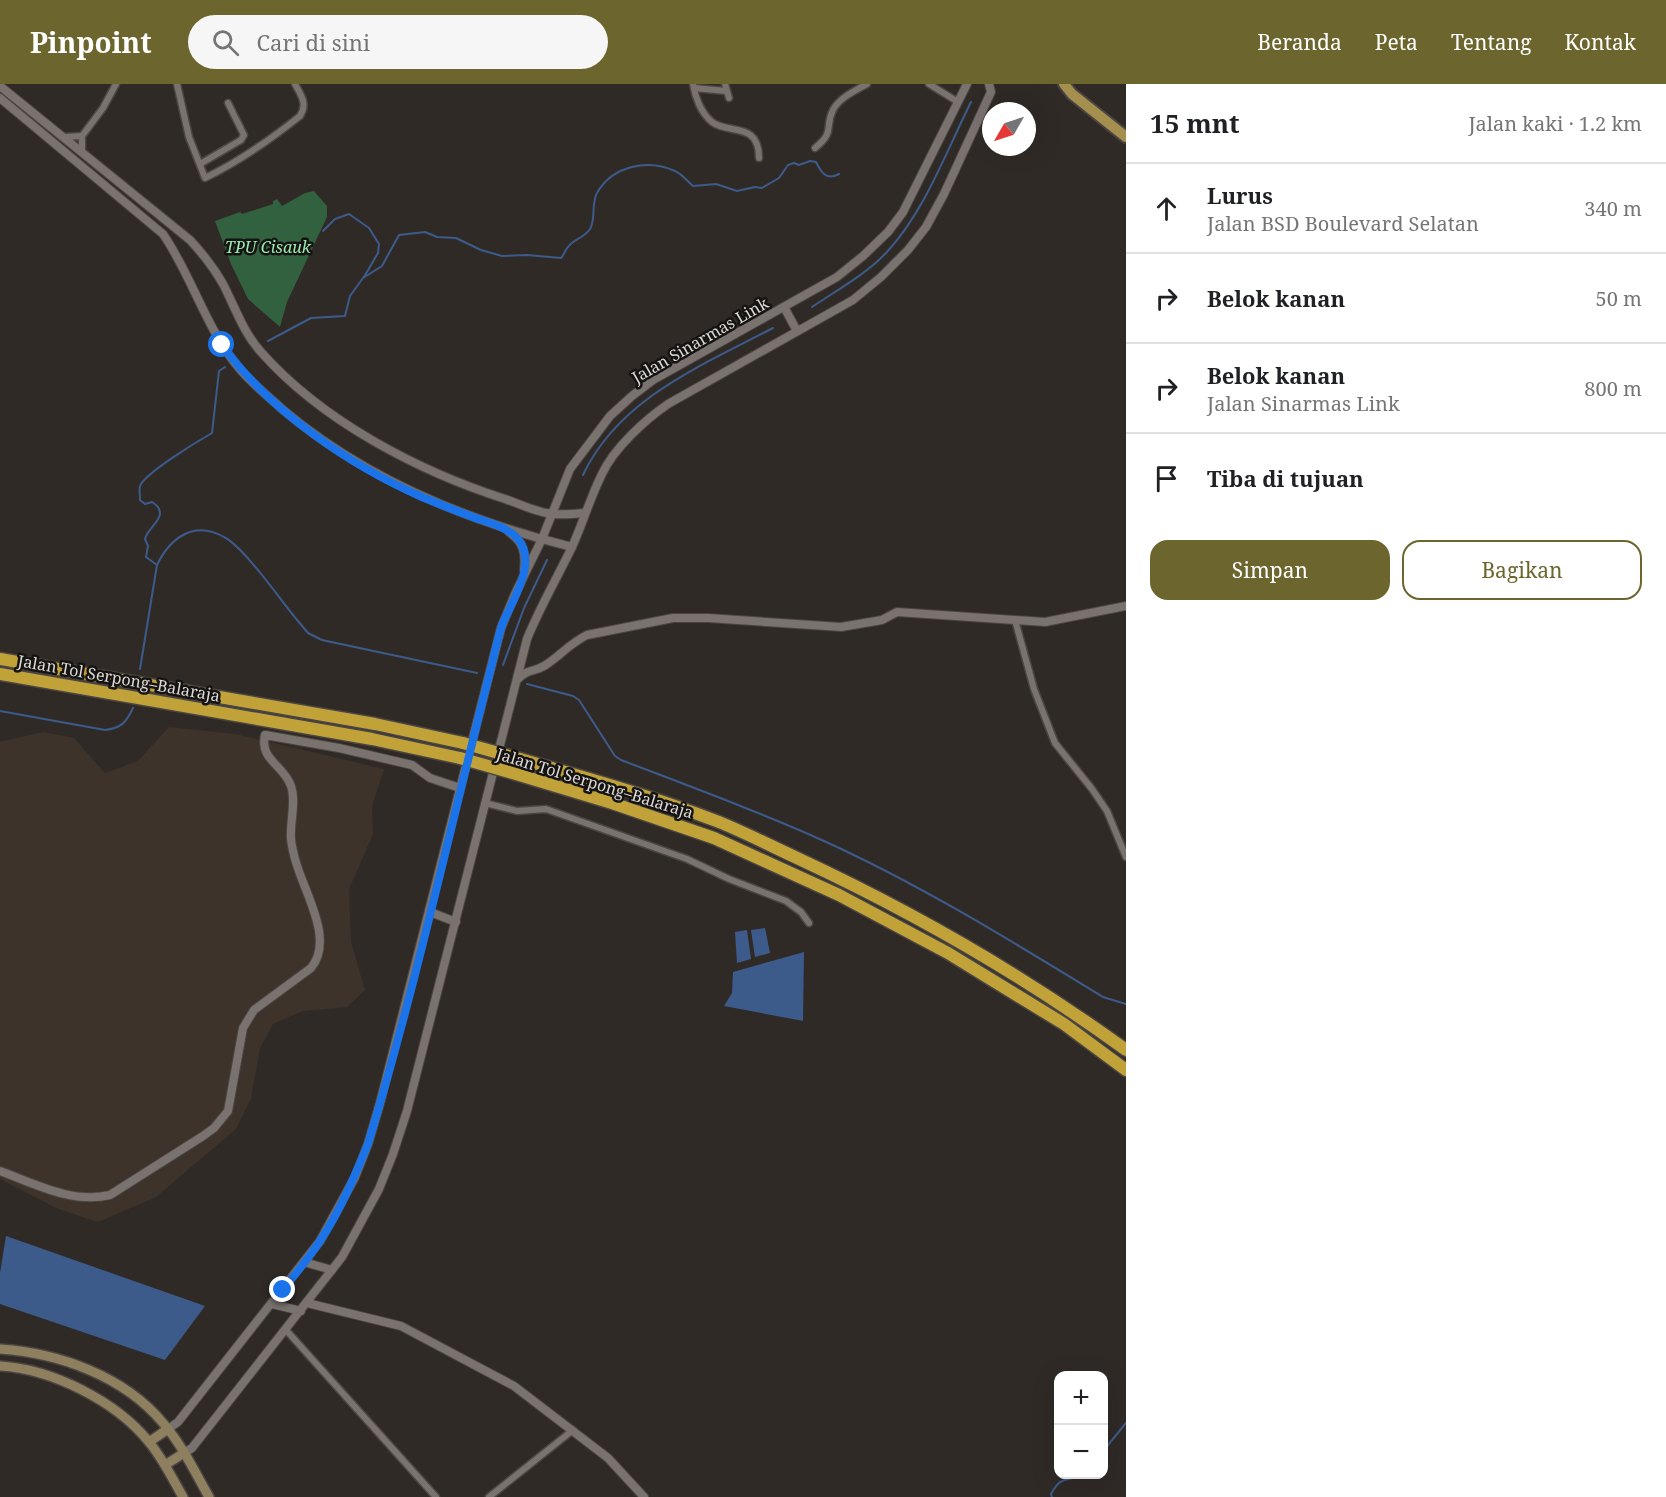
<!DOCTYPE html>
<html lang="id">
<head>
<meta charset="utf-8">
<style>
  body { margin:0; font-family:"Noto Serif",serif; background:#f6f6f6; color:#202124 }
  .controls { position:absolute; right:18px; bottom:18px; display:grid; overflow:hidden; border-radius:12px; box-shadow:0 6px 24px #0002 }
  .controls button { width:54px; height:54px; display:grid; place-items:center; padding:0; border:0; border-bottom:2px solid #e0e0e0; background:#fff; color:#202124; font:30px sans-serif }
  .compass { position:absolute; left:982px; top:18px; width:54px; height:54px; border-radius:50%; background:#fff; box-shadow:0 6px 24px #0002; rotate:231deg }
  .stop { position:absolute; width:18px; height:18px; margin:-14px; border:4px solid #1a73e8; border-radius:50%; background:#fff }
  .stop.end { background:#1a73e8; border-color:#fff; box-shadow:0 2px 6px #0008 }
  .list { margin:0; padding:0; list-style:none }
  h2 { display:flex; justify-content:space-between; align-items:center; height:78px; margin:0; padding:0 24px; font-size:26px }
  h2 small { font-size:20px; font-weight:400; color:#757577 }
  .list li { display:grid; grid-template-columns:39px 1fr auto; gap:18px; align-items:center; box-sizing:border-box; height:90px; padding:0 24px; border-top:2px solid #e0e0e0 }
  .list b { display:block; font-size:22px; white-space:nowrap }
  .list p { margin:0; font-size:20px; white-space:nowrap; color:#757577 }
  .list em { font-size:20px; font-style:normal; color:#757577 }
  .actions { display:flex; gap:12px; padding:18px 24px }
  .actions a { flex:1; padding:14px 0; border:2px solid #6c662e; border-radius:18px; text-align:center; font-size:21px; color:#6c662e }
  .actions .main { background:#6c662e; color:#fff }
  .icon { flex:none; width:33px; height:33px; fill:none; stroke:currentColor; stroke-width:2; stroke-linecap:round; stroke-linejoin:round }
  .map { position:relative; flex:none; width:1126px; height:1413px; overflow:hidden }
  header { display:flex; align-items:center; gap:36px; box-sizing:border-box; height:84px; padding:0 30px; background:#6c662e; color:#fff }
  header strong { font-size:28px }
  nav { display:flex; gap:33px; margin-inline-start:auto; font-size:21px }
  .search { width:420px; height:54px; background:#f6f6f6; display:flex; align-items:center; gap:15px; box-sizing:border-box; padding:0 21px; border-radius:33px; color:#757577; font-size:22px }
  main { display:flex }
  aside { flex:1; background:#fff }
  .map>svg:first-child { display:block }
  .built { fill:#3d332b }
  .green { fill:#31613f }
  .water { fill:#3c5b8b }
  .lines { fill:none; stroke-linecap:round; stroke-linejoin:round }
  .stream { stroke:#3c5b8b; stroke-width:2 }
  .minor-casing { stroke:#4b4643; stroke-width:9 }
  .tertiary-casing { stroke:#4b4643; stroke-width:10 }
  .secondary-casing { stroke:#4b4643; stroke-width:12 }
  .primary-casing { stroke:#4b4643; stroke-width:14 }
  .motorway-casing { stroke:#4b4643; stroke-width:15 }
  .minor { stroke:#79726e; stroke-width:6 }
  .tertiary { stroke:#79726e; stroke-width:8 }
  .secondary { stroke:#8e805e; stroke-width:9 }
  .primary { stroke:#a48f4e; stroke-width:10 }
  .motorway { stroke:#c0a238; stroke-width:12 }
  .motorway-bridge-casing { stroke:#4b4643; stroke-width:15; stroke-linecap:butt }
  .motorway-bridge { stroke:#c0a238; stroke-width:12 }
  .route { stroke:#1a73e8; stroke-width:8 }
  .labels { text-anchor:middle; stroke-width:5; stroke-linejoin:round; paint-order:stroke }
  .park-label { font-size:16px; font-style:italic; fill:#9aebaf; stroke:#161412 }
  .street-label { font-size:16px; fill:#dcd8d6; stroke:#161412 }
</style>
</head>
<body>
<header>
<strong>Pinpoint</strong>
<div class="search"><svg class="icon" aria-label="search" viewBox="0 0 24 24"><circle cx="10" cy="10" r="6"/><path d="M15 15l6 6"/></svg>Cari di sini</div>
<nav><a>Beranda</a><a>Peta</a><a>Tentang</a><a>Kontak</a></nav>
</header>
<main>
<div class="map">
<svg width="1126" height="1413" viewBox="0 0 1126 1413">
  <rect width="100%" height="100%" fill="#302a27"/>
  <!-- built -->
  <path class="built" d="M 169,643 L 235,650 L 384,685 L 372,722 L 373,750 L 349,805 L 351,858 L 365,906 L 347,923 L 303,927 L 273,940 L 260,964 L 251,1014 L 236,1045 L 156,1113 L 98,1138 L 56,1124 L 0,1095 L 0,658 L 43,648 L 74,654 L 105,689 L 138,677 Z"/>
  <!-- green -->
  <path class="green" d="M 314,107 L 327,122 L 327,133 L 287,218 L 280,243 L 248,215 L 231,180 L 215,137 L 240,128 L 242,130 L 273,120 L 273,117 L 277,115 L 282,122 L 305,109 Z"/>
  <!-- water -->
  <g class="water">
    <path d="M 765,844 L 770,869 L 755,873 L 751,846 Z"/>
    <path d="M 747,846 L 751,875 L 737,879 L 735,848 Z"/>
    <path d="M 804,868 L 803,937 L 724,922 L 732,909 L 733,888 Z"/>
    <path d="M 6,1152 L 205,1222 L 165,1276 L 0,1220 L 0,1189 Z"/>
  </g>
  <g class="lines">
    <!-- stream -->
    <g class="stream">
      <path d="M 323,147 L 335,135 L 349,130 L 369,144 L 379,160 L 378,169 L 364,193"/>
      <path d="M 812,223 C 837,206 865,191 886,169 C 925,127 946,68 971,18"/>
      <path d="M 268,257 L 311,234 L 345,232 L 350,212 L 363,194 L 382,182 L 399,151 L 425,148 L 437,153 L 456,154 L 481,166 L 502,172 L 527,171 L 561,174 C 564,171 565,166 568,163 C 574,155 584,154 590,145 C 596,135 591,120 597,109 C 613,81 648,75 675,87 C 682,90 687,97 693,102 L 716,100 L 737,107 L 755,103 L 762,104 L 779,94 L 788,81 L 794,79 L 799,81 L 810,77 L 816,78 C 821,88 826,97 839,90"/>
      <path d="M 583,391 C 619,314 703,281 773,244"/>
      <path d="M 157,481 L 146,473 L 148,462 L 145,455 C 149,441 172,431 152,418 L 145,420 L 140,416 C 140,412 139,406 140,402 C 145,389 198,357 212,349 L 219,287 L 225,283"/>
      <path d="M 503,581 L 524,524 L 547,476"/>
      <path d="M 140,585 L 157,481 C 170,454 194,436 224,453 C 245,464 281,517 298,537 L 308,549 L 322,556 L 477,589"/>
      <path d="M 527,600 L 573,612 L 579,616 L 615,672 L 621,676 C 689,702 758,727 824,757 C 921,801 1013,858 1103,913 L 1126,920"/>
      <path d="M 0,627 L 105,646 C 121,644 126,639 133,624"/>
      <path d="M 1104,1366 L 1126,1339"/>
      <path d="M 1052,1413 L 1051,1410 C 1062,1390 1066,1399 1082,1390"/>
    </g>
    <defs>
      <g id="minor">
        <path d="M 177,0 L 189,53 L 205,94 C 240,77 270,56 300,32 C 308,20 301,11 295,0"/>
        <path d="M 693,0 C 695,13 701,29 712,38 C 729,51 759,37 759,74"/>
        <path d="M 725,0 L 729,14"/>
        <path d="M 929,0 L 958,18"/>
        <path d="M 694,4 L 726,7"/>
        <path d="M 82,52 L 103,24 L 116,0"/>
        <path d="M 65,53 L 82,52 L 82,66"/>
        <path d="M 815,64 C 836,47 824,44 833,26 C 839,14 856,6 867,0"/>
        <path d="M 200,80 L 241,56 L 244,51 L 228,19"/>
        <path d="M 1015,536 L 1034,605 L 1055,659 L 1092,705 L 1107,727 L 1126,773"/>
        <path d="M 485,719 L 517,727 L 546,725 L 687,775 L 729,795 L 786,817 L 801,828 L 809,839"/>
        <path d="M 286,1246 L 436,1413"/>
        <path d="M 489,1413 L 573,1346"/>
      </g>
      <g id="tertiary">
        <path d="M 0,2 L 190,156 C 203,170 214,184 223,200 C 235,223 243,248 261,268 C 322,337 418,387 505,415 C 520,420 538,429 553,430 C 564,431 575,430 585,429"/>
        <path d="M 0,14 L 163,150 C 192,192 206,245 239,284 C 251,299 268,312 282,325 C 365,395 467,437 572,463"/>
        <path d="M 784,223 L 797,247"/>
        <path d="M 509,448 C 524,458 526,470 524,486"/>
        <path d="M 518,595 C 527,585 534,588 544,582 C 559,573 570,559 587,551 L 673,534 L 708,534 L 841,543 L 882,536 L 897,528 L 1045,538 L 1126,522"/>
        <path d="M 430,828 L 456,838"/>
        <path d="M 0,1087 C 35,1100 73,1120 110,1111 L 203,1052 L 214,1044 L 228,1027 L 243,944 L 254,926 L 311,884 C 336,854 301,804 294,771 C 292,763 290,755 291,748 C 291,733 296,716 291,702 C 284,681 259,676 265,651 L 339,664 L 412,681 L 430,694 L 460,704"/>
        <path d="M 304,1178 L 332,1186"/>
        <path d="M 307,1219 L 401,1242 L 514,1302 L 608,1374 L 644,1413"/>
        <path d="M 272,1220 L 301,1227"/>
        <path d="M 168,1345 L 178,1338 L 320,1157 L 355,1093 L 368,1060 L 380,1019 L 501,544 L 515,510 L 542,455 L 570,385 L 610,332 L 632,312 L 653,296 L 837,193 L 863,172 L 888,148 L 903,128 L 967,0"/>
        <path d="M 184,1369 L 192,1364 L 342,1173 L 379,1105 L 393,1070 L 407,1027 L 527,555 C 540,523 557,494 572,463 C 583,439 590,414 602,390 C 614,364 645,336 668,320 L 853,216 L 881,193 L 908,166 L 926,143 L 944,110 L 991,8 L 989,0"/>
      </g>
      <g id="secondary">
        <path d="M 0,1265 C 59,1269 124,1292 163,1339 C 182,1361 195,1388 209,1413"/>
        <path d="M 0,1282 C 52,1285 116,1317 149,1358 C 163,1375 172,1394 183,1413"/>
        <path d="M 149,1358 L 168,1345"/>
        <path d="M 165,1381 L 184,1369"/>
      </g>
      <path id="primary" d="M 1064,0 L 1072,10 L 1126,53"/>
      <g id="motorway">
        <path d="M 0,575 L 375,640 L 463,659"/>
        <path d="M 0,590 L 372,655 L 460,674"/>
        <path d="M 520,675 C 587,694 654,713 719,738 C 746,749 771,762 797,774 C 913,828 1023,891 1126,966"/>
        <path d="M 516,690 L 612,719 L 714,754 L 839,811 L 948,869 L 1064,940 L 1126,986"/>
      </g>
    </defs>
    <!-- minor casing -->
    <use href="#minor" class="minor-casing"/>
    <!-- tertiary casing -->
    <use href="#tertiary" class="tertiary-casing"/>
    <!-- secondary casing -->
    <use href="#secondary" class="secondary-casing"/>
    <!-- primary casing -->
    <use href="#primary" class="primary-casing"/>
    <!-- motorway casing -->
    <use href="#motorway" class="motorway-casing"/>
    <!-- minor -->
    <use href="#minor" class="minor"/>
    <!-- tertiary -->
    <use href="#tertiary" class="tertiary"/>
    <!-- secondary -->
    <use href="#secondary" class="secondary"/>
    <!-- primary -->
    <use href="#primary" class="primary"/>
    <!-- motorway -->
    <use href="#motorway" class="motorway"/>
    <defs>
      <g id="motorway-bridge">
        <path d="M 463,659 L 520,675"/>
        <path d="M 460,674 L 516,690"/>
      </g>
    </defs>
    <!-- motorway-bridge casing -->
    <use href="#motorway-bridge" class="motorway-bridge-casing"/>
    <!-- motorway-bridge -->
    <use href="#motorway-bridge" class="motorway-bridge"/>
  </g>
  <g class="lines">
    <!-- route -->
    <path class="route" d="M 222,261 C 269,326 349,381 422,413 C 439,420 456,427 473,433 C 488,439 506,442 517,454 C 539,478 512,517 502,541 C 498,554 495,567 492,580 C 451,740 416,902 368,1060 C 354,1094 340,1127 320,1157 C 309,1174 295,1190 283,1206"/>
  </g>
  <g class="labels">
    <!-- park labels -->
    <g class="park-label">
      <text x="268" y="169">TPU Cisauk</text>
    </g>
    <!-- street labels -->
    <g class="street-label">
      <text transform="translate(700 256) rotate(-30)" y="6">Jalan Sinarmas Link</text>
      <text transform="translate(119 594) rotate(10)" y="6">Jalan Tol Serpong–Balaraja</text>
      <text transform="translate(595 699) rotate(17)" y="6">Jalan Tol Serpong–Balaraja</text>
    </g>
  </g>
</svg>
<div class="controls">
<button>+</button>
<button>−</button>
</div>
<svg class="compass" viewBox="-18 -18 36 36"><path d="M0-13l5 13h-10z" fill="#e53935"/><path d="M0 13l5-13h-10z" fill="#757577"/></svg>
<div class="stop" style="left:222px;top:261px"></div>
<div class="stop end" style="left:283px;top:1206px"></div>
</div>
<aside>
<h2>15 mnt<small>Jalan kaki · 1.2 km</small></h2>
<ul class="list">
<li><svg class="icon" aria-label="ahead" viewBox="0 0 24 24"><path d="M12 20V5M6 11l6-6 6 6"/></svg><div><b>Lurus</b><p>Jalan BSD Boulevard Selatan</p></div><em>340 m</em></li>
<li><svg class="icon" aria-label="right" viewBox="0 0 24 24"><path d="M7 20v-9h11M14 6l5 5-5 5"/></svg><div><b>Belok kanan</b></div><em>50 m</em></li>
<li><svg class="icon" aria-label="right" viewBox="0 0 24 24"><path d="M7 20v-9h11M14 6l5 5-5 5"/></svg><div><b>Belok kanan</b><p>Jalan Sinarmas Link</p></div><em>800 m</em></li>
<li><svg class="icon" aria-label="arrive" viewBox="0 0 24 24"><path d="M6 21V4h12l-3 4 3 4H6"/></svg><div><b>Tiba di tujuan</b></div></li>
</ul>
<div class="actions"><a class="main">Simpan</a><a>Bagikan</a></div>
</aside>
</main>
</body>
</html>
